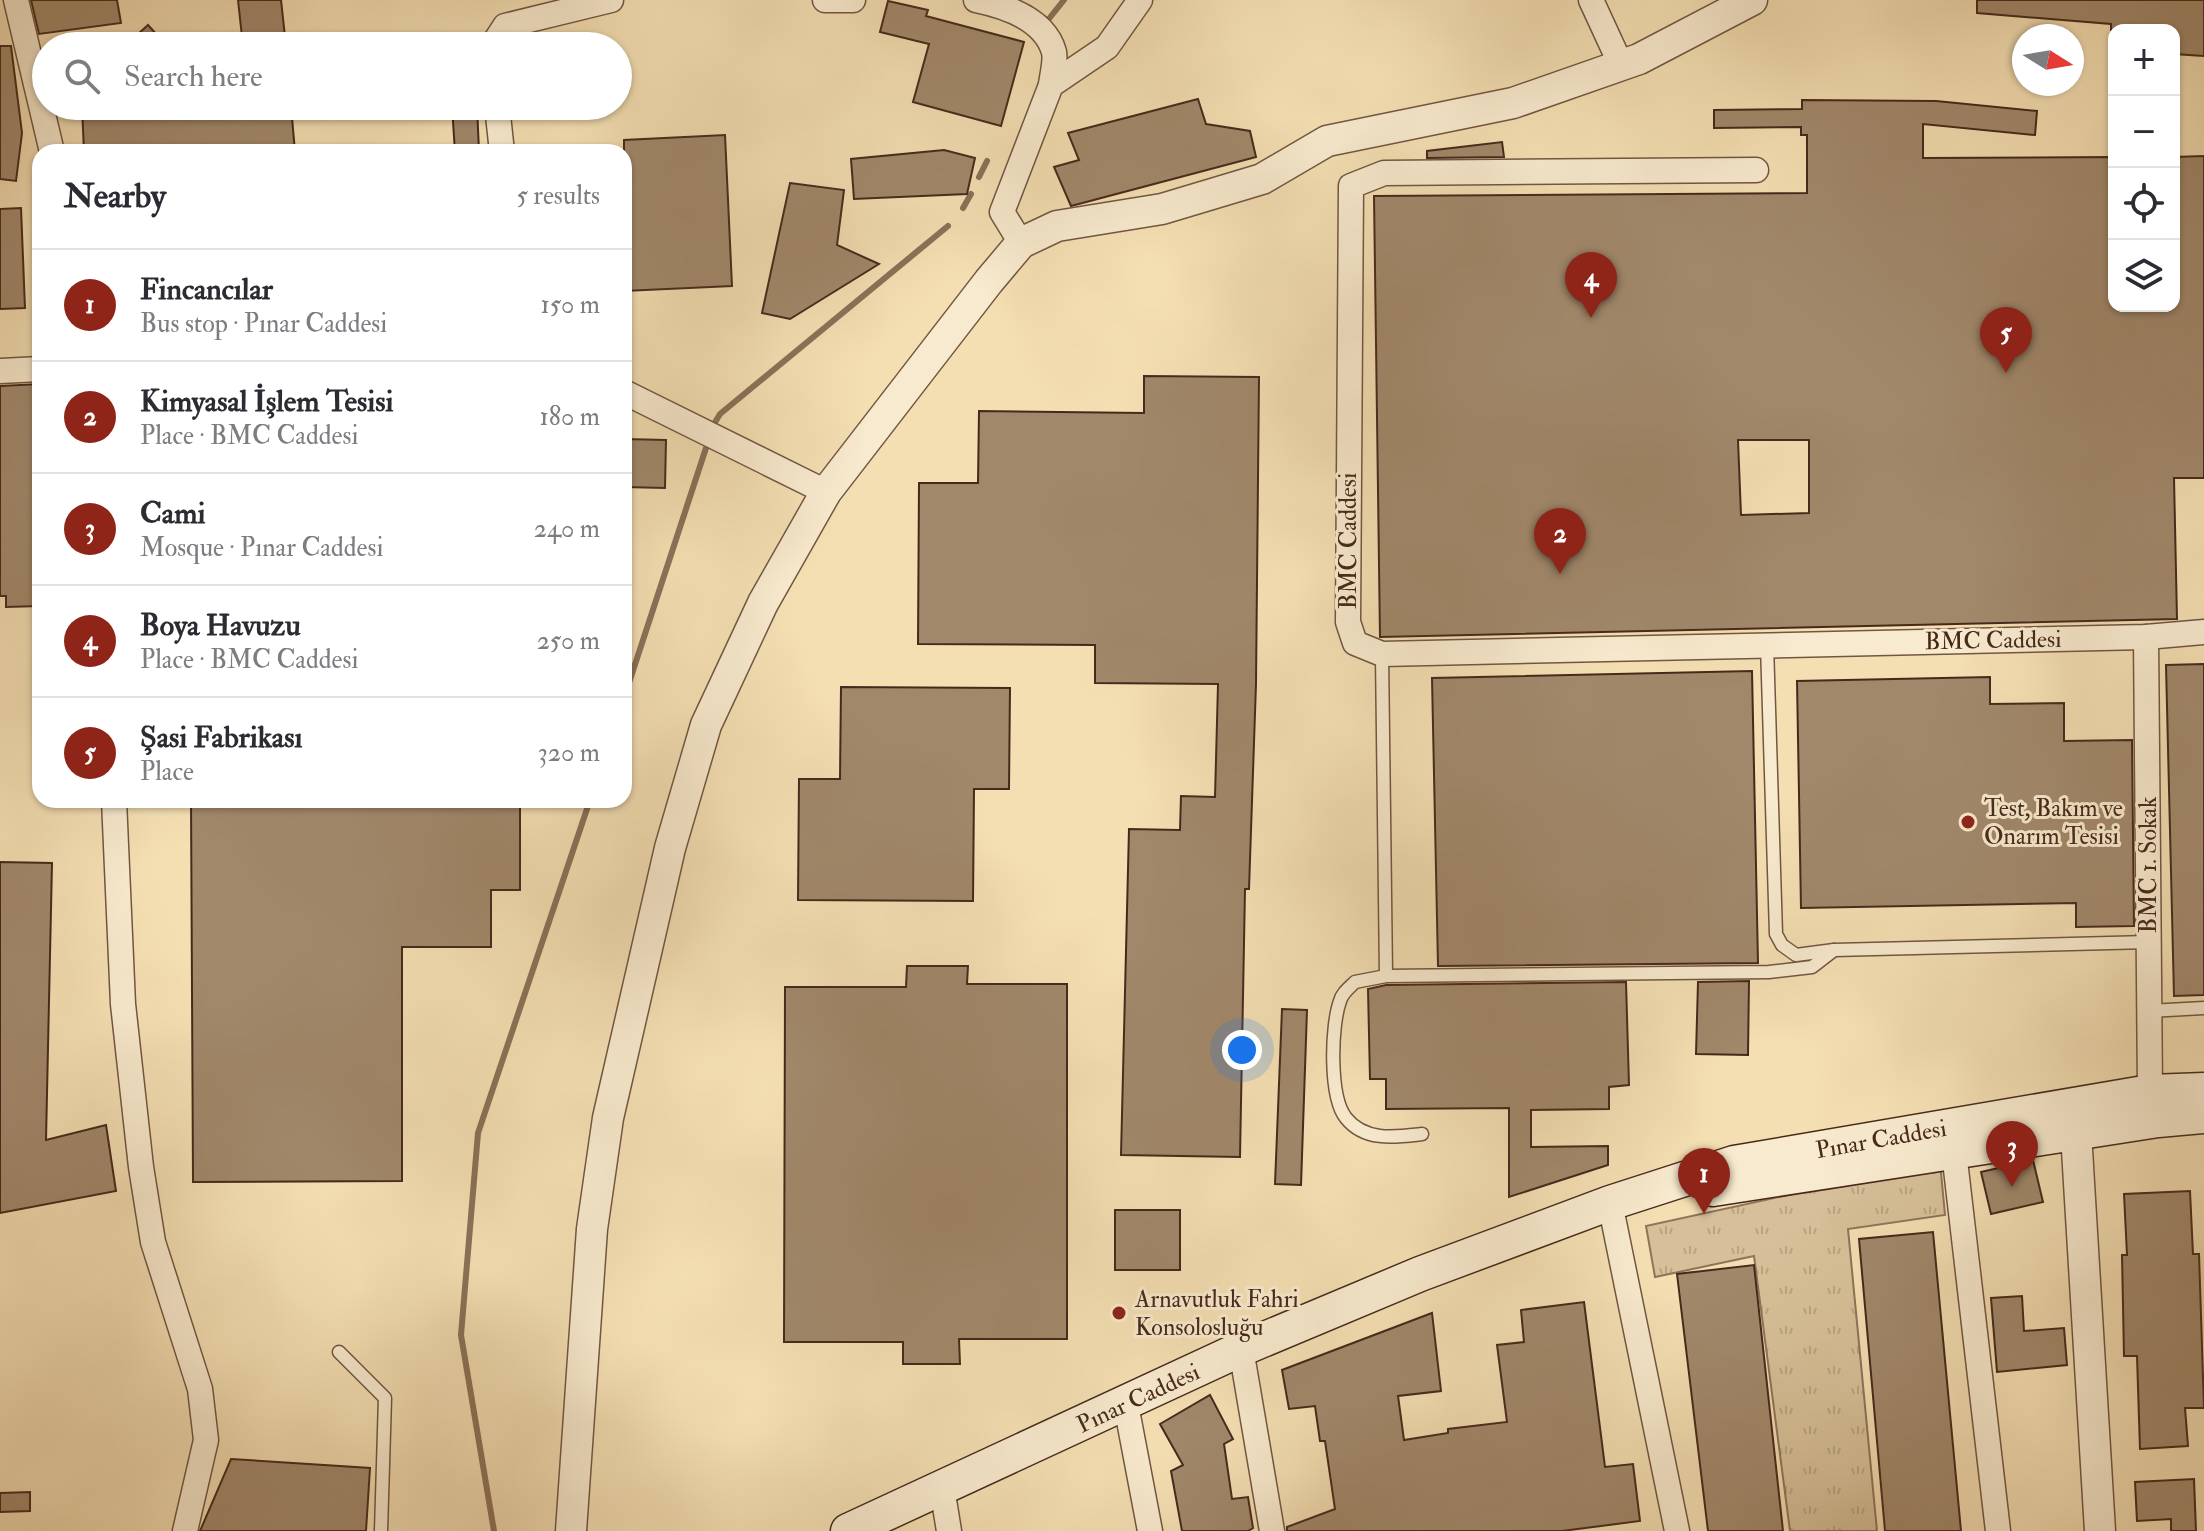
<!DOCTYPE html>
<html lang="en">
<head>
<meta charset="utf-8">
<style>
  body { margin:0; font-family:"IM FELL Double Pica",serif; background:#f2f2f3; color:#2b2b33 }
  .controls { position:absolute; right:24px; top:24px; display:grid; overflow:hidden; border-radius:16px; box-shadow:0 2px 6px #0004 }
  .controls button { width:72px; height:72px; display:grid; place-items:center; padding:0; border:0; border-bottom:2px solid #e1e1e2; background:#fff; color:#2b2b33; font:40px sans-serif }
  .compass { position:absolute; left:2012px; top:24px; width:72px; height:72px; border-radius:50%; background:#fff; box-shadow:0 2px 6px #0004; rotate:101deg }
  .you { position:absolute; left:1242px; top:1050px; width:28px; height:28px; margin:-20px; border:6px solid #fff; border-radius:50%; background:#1a73e8; box-shadow:0 0 0 12px #1a73e833 }
  .badge { display:grid; place-items:center; width:52px; height:52px; border-radius:50%; background:#8f2418; color:#fff; font-size:26px; font-weight:700 }
  .pin { position:absolute; translate:-50% -66px; filter:drop-shadow(0 2px 4px #0008) }
  .pin::after { content:''; position:absolute; top:42px; width:28px; height:24px; background:inherit; clip-path:polygon(0 0,100% 0,50% 100%) }
  .list { margin:0; padding:0; list-style:none }
  h2 { display:flex; justify-content:space-between; align-items:center; height:104px; margin:0; padding:0 32px; font-size:34px }
  h2 small { font-size:26px; font-weight:400; color:#7c7c81 }
  .list li { display:grid; grid-template-columns:52px 1fr auto; gap:24px; align-items:center; box-sizing:border-box; height:112px; padding:0 32px; border-top:2px solid #e1e1e2 }
  .list b { display:block; font-size:30px; white-space:nowrap }
  .list p { margin:0; font-size:26px; white-space:nowrap; color:#7c7c81 }
  .list em { font-size:26px; font-style:normal; color:#7c7c81 }
  .icon { flex:none; width:44px; height:44px; fill:none; stroke:currentColor; stroke-width:2; stroke-linecap:round; stroke-linejoin:round }
  .map { position:relative; flex:none; width:2204px; height:1531px; overflow:hidden }
  .search { position:absolute; background:#fff; box-shadow:0 2px 6px #0004; left:32px; top:32px; width:600px; height:88px; display:flex; align-items:center; gap:20px; box-sizing:border-box; padding:0 28px; border-radius:44px; color:#7c7c81; font-size:30px }
  .panel { position:absolute; background:#fff; box-shadow:0 2px 6px #0004; left:32px; top:144px; width:600px; height:664px; border-radius:24px }
  .map>svg:first-child { display:block }
  .park { fill:url(#park-tufts); stroke:#8f745a; stroke-width:2 }
  .lines { fill:none; stroke-linecap:round; stroke-linejoin:round }
  .stream { stroke:#8b7158; stroke-width:6 }
  .building { fill:#a1886b; stroke:#47291c; stroke-width:2; fill-rule:evenodd }
  .service-casing { stroke:#725642; stroke-width:15 }
  .minor-casing { stroke:#725642; stroke-width:27 }
  .tertiary-casing { stroke:#725642; stroke-width:33 }
  .secondary-casing { stroke:#47291c; stroke-width:37 }
  .service { stroke:#f8eace; stroke-width:12 }
  .minor { stroke:#f8eace; stroke-width:24 }
  .tertiary { stroke:#f8eace; stroke-width:30 }
  .secondary { stroke:#f8eace; stroke-width:34 }
  .poi-dot { fill:#8f2418; stroke:#f8eace; stroke-width:3 }
  .labels { text-anchor:middle; stroke-width:6; stroke-linejoin:round; paint-order:stroke }
  .street-label { font-size:24px; fill:#47291c; stroke:#f8eace }
  .poi-label { font-size:24px; fill:#47291c; stroke:#f8eace; text-anchor:start }
</style>
</head>
<body>
<div class="map">
<svg width="2204" height="1531" viewBox="0 0 2204 1531">
  <defs>
    <pattern id="park-tufts" width="24" height="20" patternUnits="userSpaceOnUse" patternTransform="scale(2)"><rect width="24" height="20" fill="#d7c099"/><path d="M3 7l-1-3M5 7V3M7 7l1-3M15 17l-1-3M17 17v-4M19 17l1-3" fill="none" stroke="#baa583"/></pattern>
  </defs>
  <rect width="100%" height="100%" fill="#f4dfb3"/>
  <filter id="stains"><feTurbulence type="fractalNoise" baseFrequency=".0025" numOctaves="4"/><feColorMatrix values="0 0 0 0 .2 0 0 0 0 .09 0 0 0 0 .02 0 0 0 .5 -.17"/></filter>
  <radialGradient id="worn" r=".72"><stop offset=".6" stop-color="#630" stop-opacity="0"/><stop offset="1" stop-color="#630" stop-opacity=".3"/></radialGradient>
  <!-- park -->
  <path class="park" d="M 1940,1162 L 1945,1215 L 1848,1229 L 1877,1531 L 1790,1531 L 1754,1256 L 1655,1277 L 1646,1226 Z"/>
  <g class="lines">
    <!-- stream -->
    <g class="stream">
      <path d="M 1048,20 L 1064,0"/>
      <path d="M 979,177 L 987,161"/>
      <path d="M 963,208 L 971,194"/>
      <path d="M 714,424 L 720,414 L 948,226"/>
      <path d="M 624,698 L 706,448"/>
      <path d="M 494,1531 L 461,1335 L 478,1133 L 590,800"/>
    </g>
  </g>
  <!-- building -->
  <g class="building">
    <path d="M 31,0 L 117,0 L 121,23 L 39,34 Z"/>
    <path d="M 238,0 L 281,0 L 286,46 L 243,46 Z"/>
    <path d="M 1977,0 L 2204,0 L 2204,56 L 2174,54 L 2174,30 L 2111,30 L 2111,24 L 1977,13 Z"/>
    <path d="M 888,1 L 928,10 L 926,16 L 1024,42 L 1001,126 L 913,102 L 929,44 L 880,32 Z"/>
    <path d="M 148,25 L 167,46 L 125,46 Z"/>
    <path d="M 0,46 L 11,46 L 22,133 L 16,181 L 0,179 Z"/>
    <path d="M 1198,99 L 1206,124 L 1250,131 L 1256,157 L 1071,206 L 1054,167 L 1079,160 L 1068,133 Z"/>
    <path d="M 1802,100 L 1936,101 L 2037,111 L 2035,135 L 1923,124 L 1923,158 L 2114,157 L 2114,306 L 2174,306 L 2174,157 L 2204,156 L 2204,478 L 2174,478 L 2177,619 L 1380,637 L 1374,196 L 1807,193 L 1807,135 L 1801,135 L 1801,127 L 1714,128 L 1714,110 L 1802,109 ZM 1738,440 L 1809,440 L 1809,513 L 1741,515 Z"/>
    <path d="M 82,106 L 291,106 L 295,152 L 84,152 Z"/>
    <path d="M 452,106 L 477,106 L 479,151 L 455,152 Z"/>
    <path d="M 725,135 L 732,286 L 624,291 L 624,140 Z"/>
    <path d="M 1502,142 L 1504,157 L 1427,158 L 1427,151 Z"/>
    <path d="M 944,150 L 975,158 L 967,194 L 854,199 L 851,159 Z"/>
    <path d="M 790,183 L 844,190 L 837,245 L 879,264 L 790,319 L 762,313 Z"/>
    <path d="M 21,208 L 25,308 L 0,309 L 0,209 Z"/>
    <path d="M 1144,376 L 1259,377 L 1256,684 L 1249,889 L 1245,889 L 1240,1157 L 1121,1155 L 1129,829 L 1180,830 L 1181,796 L 1215,797 L 1218,684 L 1095,683 L 1095,645 L 918,644 L 919,483 L 978,483 L 979,411 L 1144,413 Z"/>
    <path d="M 40,384 L 40,606 L 6,607 L 6,596 L 0,596 L 0,386 Z"/>
    <path d="M 624,439 L 666,440 L 665,488 L 624,487 Z"/>
    <path d="M 2204,664 L 2204,995 L 2174,996 L 2166,665 Z"/>
    <path d="M 1752,671 L 1758,963 L 1438,966 L 1432,678 Z"/>
    <path d="M 1990,677 L 1990,704 L 2064,703 L 2064,741 L 2132,740 L 2134,926 L 2076,927 L 2076,903 L 1801,908 L 1797,681 Z"/>
    <path d="M 841,687 L 1010,688 L 1009,789 L 974,789 L 973,901 L 798,900 L 799,779 L 840,779 Z"/>
    <path d="M 191,800 L 520,800 L 520,890 L 491,890 L 491,947 L 402,947 L 402,1181 L 193,1182 Z"/>
    <path d="M 0,862 L 52,863 L 46,1140 L 106,1125 L 116,1191 L 0,1213 Z"/>
    <path d="M 907,966 L 968,966 L 967,984 L 1067,984 L 1067,1339 L 959,1339 L 960,1364 L 903,1364 L 903,1342 L 784,1342 L 785,987 L 906,987 Z"/>
    <path d="M 1749,981 L 1748,1055 L 1696,1054 L 1698,982 Z"/>
    <path d="M 1626,982 L 1629,1085 L 1609,1087 L 1609,1109 L 1531,1110 L 1531,1147 L 1608,1146 L 1608,1165 L 1509,1197 L 1509,1108 L 1386,1109 L 1386,1079 L 1370,1079 L 1368,989 L 1386,985 Z"/>
    <path d="M 1282,1009 L 1307,1010 L 1301,1185 L 1275,1184 Z"/>
    <path d="M 2033,1160 L 2043,1202 L 1991,1214 L 1981,1172 Z"/>
    <path d="M 2190,1191 L 2193,1254 L 2199,1254 L 2204,1408 L 2185,1408 L 2188,1446 L 2140,1449 L 2137,1356 L 2124,1356 L 2122,1255 L 2127,1255 L 2124,1194 Z"/>
    <rect x="1115" y="1210" width="65" height="60"/>
    <path d="M 1933,1232 L 1961,1531 L 1885,1531 L 1859,1239 Z"/>
    <path d="M 1754,1265 L 1783,1531 L 1708,1531 L 1677,1274 Z"/>
    <path d="M 2022,1296 L 2024,1331 L 2064,1328 L 2067,1365 L 1997,1372 L 1991,1298 Z"/>
    <path d="M 1584,1302 L 1605,1467 L 1633,1464 L 1640,1521 L 1562,1531 L 1287,1531 L 1287,1527 L 1335,1509 L 1325,1441 L 1320,1441 L 1315,1406 L 1289,1409 L 1282,1370 L 1432,1313 L 1441,1391 L 1398,1396 L 1404,1440 L 1448,1433 L 1448,1429 L 1507,1422 L 1497,1345 L 1524,1342 L 1521,1310 Z"/>
    <path d="M 1210,1395 L 1233,1439 L 1224,1444 L 1232,1499 L 1248,1497 L 1253,1528 L 1248,1531 L 1182,1531 L 1171,1471 L 1183,1465 L 1160,1424 Z"/>
    <path d="M 231,1459 L 370,1468 L 366,1531 L 200,1531 Z"/>
    <path d="M 2194,1479 L 2196,1531 L 2171,1531 L 2171,1519 L 2137,1521 L 2135,1482 Z"/>
    <path d="M 30,1492 L 30,1511 L 0,1512 L 0,1493 Z"/>
  </g>
  <g class="lines">
    <defs>
      <g id="service">
        <path d="M 1767,645 L 1776,934 L 1782,945 L 1796,955 L 1834,950 L 2149,942"/>
        <path d="M 1382,654 L 1386,976"/>
        <path d="M 2149,1011 L 2204,1008"/>
        <path d="M 1422,1134 C 1396,1137 1365,1142 1346,1118 C 1329,1097 1331,1026 1340,1001 C 1342,993 1349,988 1355,982 L 1386,976 L 1769,972 L 1812,967 L 1834,950"/>
        <path d="M 339,1352 L 385,1398 L 381,1531"/>
      </g>
      <g id="minor">
        <path d="M 16,0 L 52,152"/>
        <path d="M 825,0 L 853,0"/>
        <path d="M 976,0 C 1005,6 1045,19 1054,52 C 1056,61 1052,75 1051,85"/>
        <path d="M 1591,0 L 1621,65"/>
        <path d="M 492,46 L 505,26 L 611,0"/>
        <path d="M 497,106 L 502,152"/>
        <path d="M 1756,170 L 1384,173 L 1351,186 L 1348,622 L 1355,643 L 1382,654 L 2146,637 L 2204,632"/>
        <path d="M 1021,243 L 1002,212 L 1051,85 L 1107,47 L 1140,0"/>
        <path d="M 0,371 L 40,369"/>
        <path d="M 624,392 L 826,492"/>
        <path d="M 2146,637 L 2150,1092"/>
        <path d="M 114,800 L 123,1004 L 141,1167 L 153,1242 L 200,1389 L 206,1440 L 185,1531"/>
        <path d="M 1954,1152 L 1998,1531"/>
        <path d="M 1610,1203 L 1677,1531"/>
        <path d="M 1241,1349 L 1272,1531"/>
        <path d="M 1126,1405 L 1150,1531"/>
        <path d="M 942,1488 L 949,1531"/>
      </g>
      <g id="tertiary">
        <path d="M 2076,1133 L 2100,1531"/>
        <path d="M 571,1531 L 592,1229 L 608,1118 L 670,848 L 706,725 L 763,603 L 826,492 L 989,281 L 1021,243 L 1057,226 L 1162,209 L 1262,179 L 1327,141 L 1513,103 L 1639,59 L 1752,0"/>
      </g>
      <g id="secondary">
        <path d="M 1713,1189 L 2158,1120 L 2204,1116"/>
        <path d="M 848,1531 L 1241,1349 L 1420,1274 L 1610,1203 L 1734,1163 L 2150,1092 L 2204,1090"/>
      </g>
    </defs>
    <!-- service casing -->
    <use href="#service" class="service-casing"/>
    <!-- minor casing -->
    <use href="#minor" class="minor-casing"/>
    <!-- tertiary casing -->
    <use href="#tertiary" class="tertiary-casing"/>
    <!-- secondary casing -->
    <use href="#secondary" class="secondary-casing"/>
    <!-- service -->
    <use href="#service" class="service"/>
    <!-- minor -->
    <use href="#minor" class="minor"/>
    <!-- tertiary -->
    <use href="#tertiary" class="tertiary"/>
    <!-- secondary -->
    <use href="#secondary" class="secondary"/>
  </g>
  <!-- markers -->
  <g class="poi-dot">
    <circle cx="1968" cy="822" r="8"/>
    <circle cx="1119" cy="1313" r="8"/>
  </g>
  <g class="labels">
    <!-- street labels -->
    <g class="street-label">
      <text transform="translate(1348 541) rotate(-90)" y="8">BMC Caddesi</text>
      <text transform="translate(1993 640) rotate(-1)" y="8">BMC Caddesi</text>
      <text transform="translate(2148 865) rotate(-90)" y="8">BMC 1. Sokak</text>
      <text transform="translate(1881 1139) rotate(-10)" y="8">Pınar Caddesi</text>
      <text transform="translate(1138 1398) rotate(-25)" y="8">Pınar Caddesi</text>
    </g>
    <!-- poi labels -->
    <g class="poi-label">
      <text x="1984" y="816">Test, Bakım ve<tspan x="1984" dy="28">Onarım Tesisi</tspan></text>
      <text x="1135" y="1307">Arnavutluk Fahri<tspan x="1135" dy="28">Konsolosluğu</tspan></text>
    </g>
  </g>
  <rect width="100%" height="100%" filter="url(#stains)"/>
  <rect width="100%" height="100%" fill="url(#worn)"/>
</svg>
<div class="controls">
<button>+</button>
<button>−</button>
<button><svg class="icon" aria-label="locate" viewBox="0 0 24 24"><circle cx="12" cy="12" r="6"/><path d="M12 2v4M12 18v4M2 12h4M18 12h4"/></svg></button>
<button><svg class="icon" aria-label="layers" viewBox="0 0 24 24"><path d="M12 4l9 5-9 5-9-5zM3 14l9 5 9-5"/></svg></button>
</div>
<svg class="compass" viewBox="-18 -18 36 36"><path d="M0-13l5 13h-10z" fill="#e53935"/><path d="M0 13l5-13h-10z" fill="#7c7c81"/></svg>
<div class="you"></div>
<div class="pin badge" style="left:1704px;top:1214px">1</div>
<div class="pin badge" style="left:1560px;top:574px">2</div>
<div class="pin badge" style="left:2012px;top:1187px">3</div>
<div class="pin badge" style="left:1591px;top:318px">4</div>
<div class="pin badge" style="left:2006px;top:373px">5</div>
<div class="search"><svg class="icon" aria-label="search" viewBox="0 0 24 24"><circle cx="10" cy="10" r="6"/><path d="M15 15l6 6"/></svg>Search here</div>
<section class="panel">
<h2>Nearby<small>5 results</small></h2>
<ul class="list">
<li><span class="badge">1</span><div><b>Fincancılar</b><p>Bus stop · Pınar Caddesi</p></div><em>150 m</em></li>
<li><span class="badge">2</span><div><b>Kimyasal İşlem Tesisi</b><p>Place · BMC Caddesi</p></div><em>180 m</em></li>
<li><span class="badge">3</span><div><b>Cami</b><p>Mosque · Pınar Caddesi</p></div><em>240 m</em></li>
<li><span class="badge">4</span><div><b>Boya Havuzu</b><p>Place · BMC Caddesi</p></div><em>250 m</em></li>
<li><span class="badge">5</span><div><b>Şasi Fabrikası</b><p>Place</p></div><em>320 m</em></li>
</ul>
</section>
</div>
</body>
</html>
